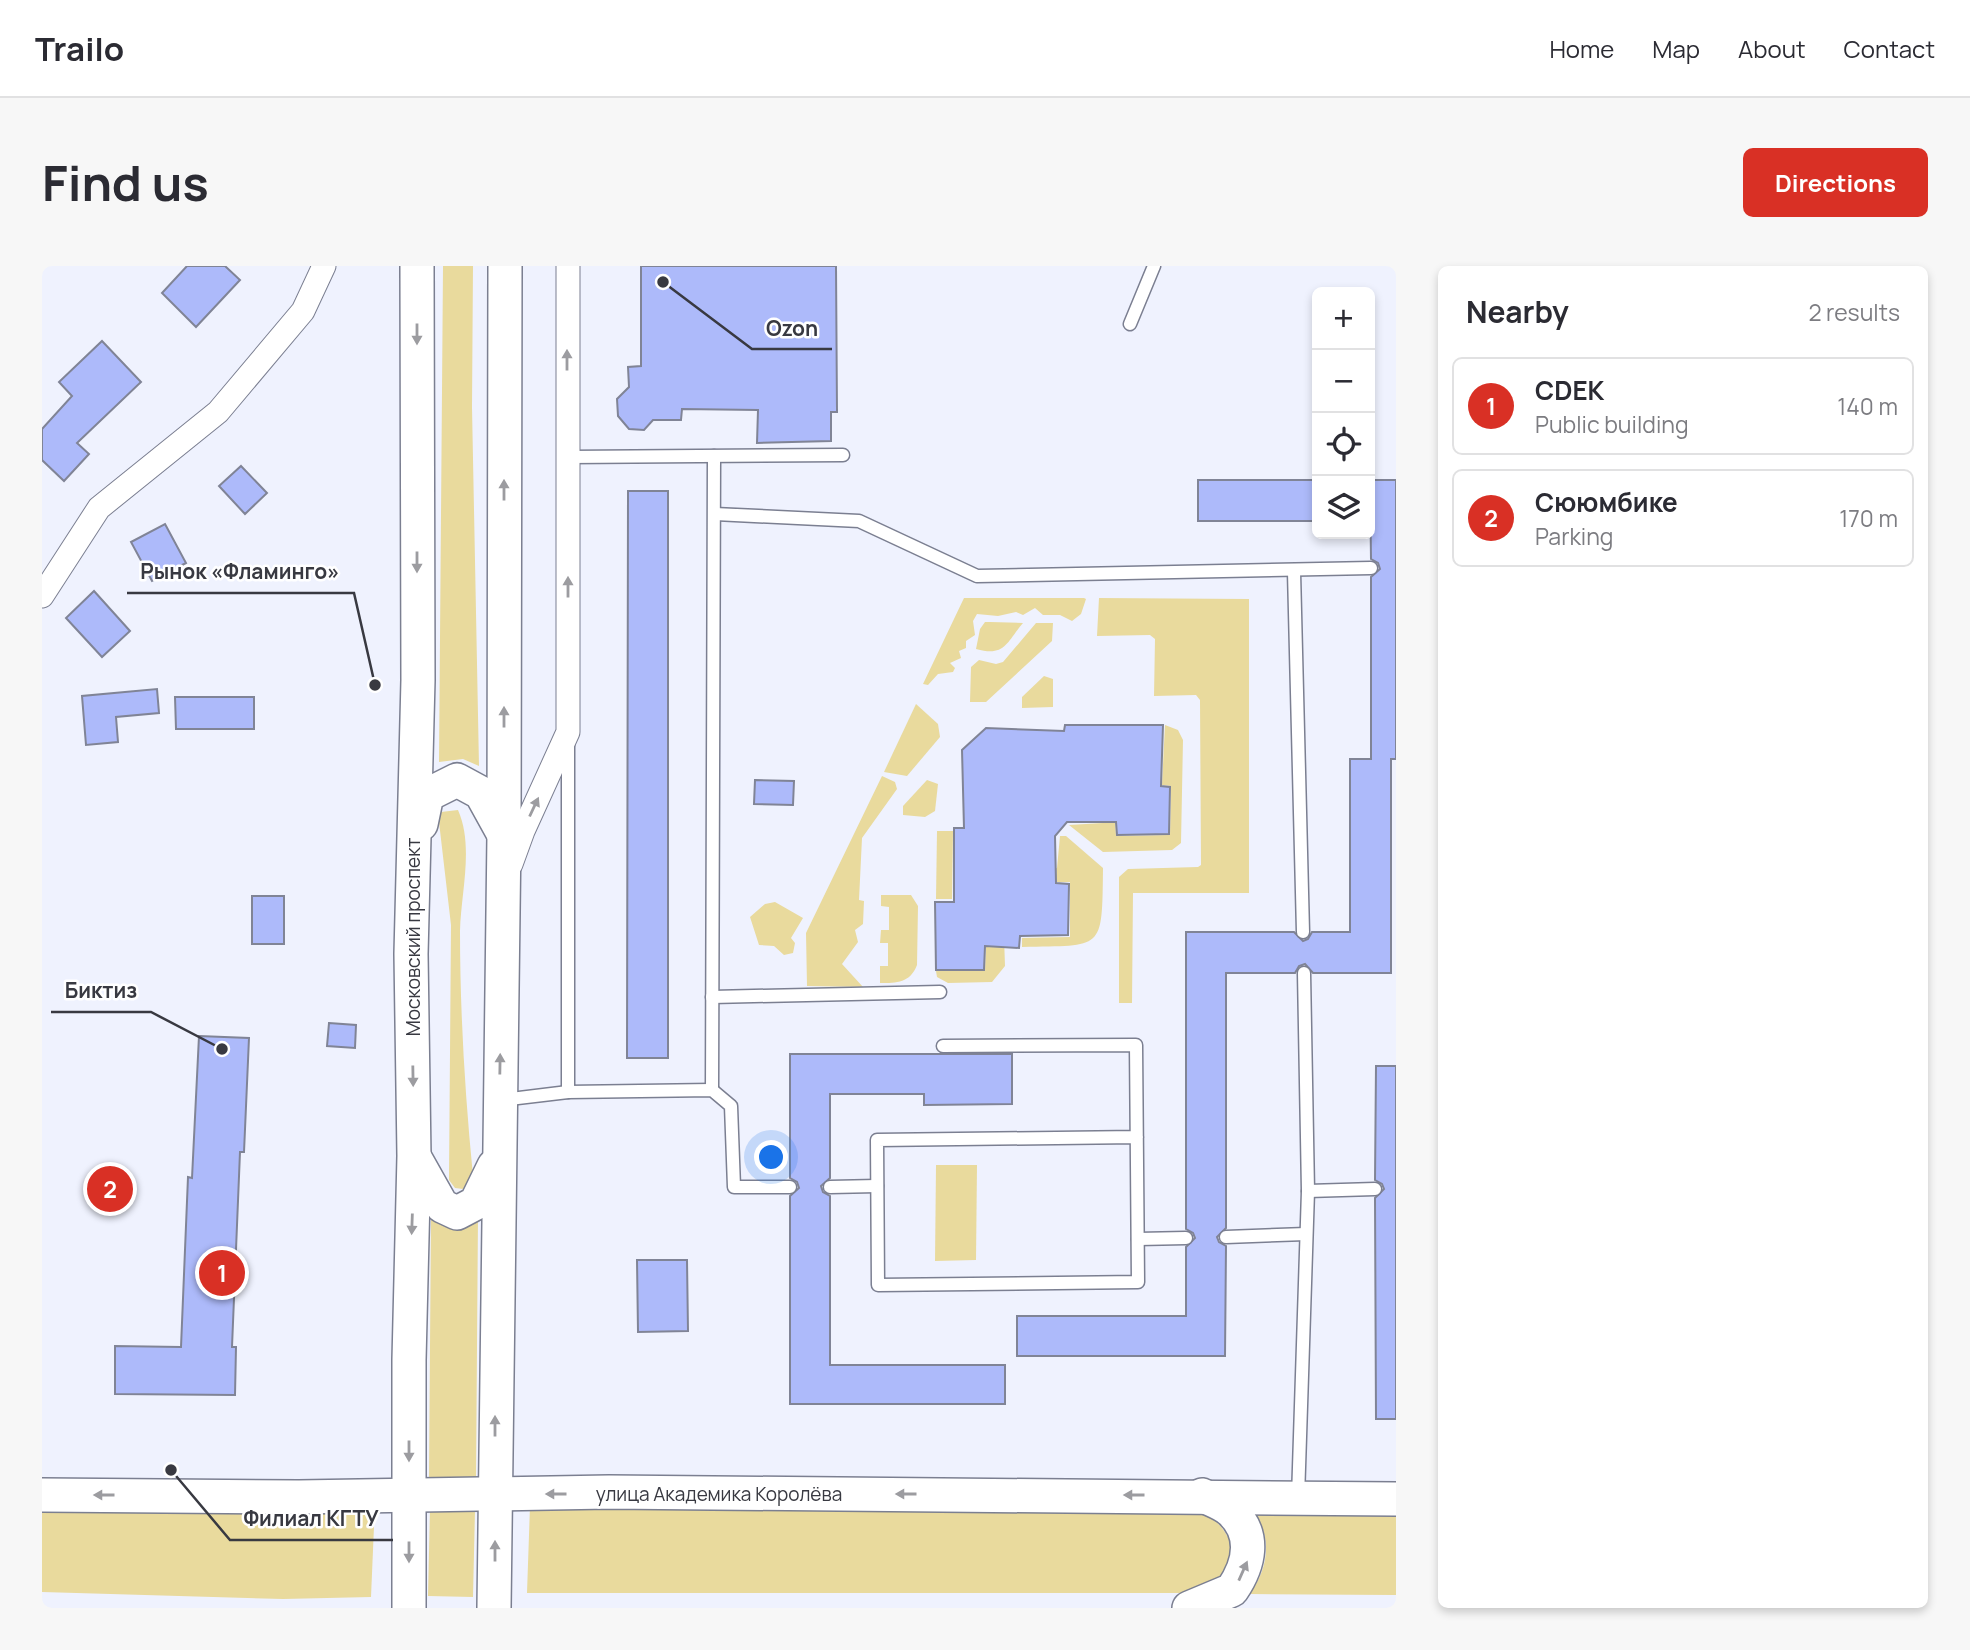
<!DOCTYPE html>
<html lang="en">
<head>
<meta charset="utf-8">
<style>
  body { margin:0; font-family:Manrope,sans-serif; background:#f7f7f7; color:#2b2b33 }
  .controls { position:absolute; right:21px; top:21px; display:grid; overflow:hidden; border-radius:10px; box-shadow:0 4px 10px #0003 }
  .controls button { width:63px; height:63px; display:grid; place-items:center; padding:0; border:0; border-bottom:2px solid #e1e1e2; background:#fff; color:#2b2b33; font:35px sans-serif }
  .you { position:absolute; left:730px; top:892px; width:24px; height:24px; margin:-18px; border:5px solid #fff; border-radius:50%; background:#1a73e8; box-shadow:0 0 0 10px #1a73e833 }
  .badge { display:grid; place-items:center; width:46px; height:46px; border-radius:50%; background:#d93025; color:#fff; font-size:23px; font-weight:700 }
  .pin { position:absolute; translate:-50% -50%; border:4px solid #fff; box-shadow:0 2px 7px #0006 }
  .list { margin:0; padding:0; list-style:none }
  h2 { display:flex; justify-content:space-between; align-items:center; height:91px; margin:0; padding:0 28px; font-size:30px }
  h2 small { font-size:23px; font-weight:400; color:#7c7c81 }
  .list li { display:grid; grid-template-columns:46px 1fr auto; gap:21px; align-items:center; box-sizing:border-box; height:98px; margin:0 14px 14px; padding:0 14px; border:2px solid #e1e1e2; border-radius:10px }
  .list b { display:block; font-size:26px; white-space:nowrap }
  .list p { margin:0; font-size:23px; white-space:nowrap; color:#7c7c81 }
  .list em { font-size:23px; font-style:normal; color:#7c7c81 }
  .icon { flex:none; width:38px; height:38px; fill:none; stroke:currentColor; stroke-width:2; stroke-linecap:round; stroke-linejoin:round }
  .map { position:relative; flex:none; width:1354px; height:1342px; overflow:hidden; border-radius:10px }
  header { display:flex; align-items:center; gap:42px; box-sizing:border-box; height:98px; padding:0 35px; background:#fff; border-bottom:2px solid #e1e1e2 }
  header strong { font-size:33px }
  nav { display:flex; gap:38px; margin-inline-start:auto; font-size:24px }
  .intro { display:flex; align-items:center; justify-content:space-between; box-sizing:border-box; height:168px; padding:0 42px }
  h1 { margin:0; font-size:49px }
  .button { padding:18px 32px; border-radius:10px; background:#d93025; color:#fff; font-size:24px; font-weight:700 }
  main { display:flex; gap:42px; padding:0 42px }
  aside { flex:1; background:#fff; border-radius:10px; box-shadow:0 4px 10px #0003 }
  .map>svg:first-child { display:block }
  .green { fill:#e9da9d }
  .building { fill:#adbafa; stroke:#808496; stroke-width:2 }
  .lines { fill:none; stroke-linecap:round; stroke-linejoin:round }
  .lane-casing { stroke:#7b7f91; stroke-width:15 }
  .street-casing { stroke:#7b7f91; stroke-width:25 }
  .secondary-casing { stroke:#7b7f91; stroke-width:36 }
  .lane { stroke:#fff; stroke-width:12 }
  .street { stroke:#fff; stroke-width:23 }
  .secondary { stroke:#fff; stroke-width:33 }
  .oneway { fill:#9c9ca0 }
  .labels { text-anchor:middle; stroke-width:5; stroke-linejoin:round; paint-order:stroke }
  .street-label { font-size:19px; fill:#383941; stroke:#fff }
  .leader { fill:none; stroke:#383941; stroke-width:2.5 }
  .callout-dot { fill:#383941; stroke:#fff; stroke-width:2.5 }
  .callout-label { font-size:21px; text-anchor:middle; font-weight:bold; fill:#383941; stroke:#fff; stroke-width:5; stroke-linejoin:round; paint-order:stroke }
</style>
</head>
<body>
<header>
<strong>Trailo</strong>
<nav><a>Home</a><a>Map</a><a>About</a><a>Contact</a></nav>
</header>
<div class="intro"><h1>Find us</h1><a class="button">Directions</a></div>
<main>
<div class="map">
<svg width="1354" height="1342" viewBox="0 0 1354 1342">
  <rect width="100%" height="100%" fill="#eff2fe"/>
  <!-- green -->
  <g class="green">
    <path d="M 401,0 L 431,0 L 430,141 L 437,500 L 421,493 L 397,496 Z"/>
    <path d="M 922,332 L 1042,332 L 1044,333 L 1039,348 L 1030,355 L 1018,349 L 1001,349 L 993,342 L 981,349 L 974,346 L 956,350 L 935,348 L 931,355 L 933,369 L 924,375 L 924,382 L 917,385 L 919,392 L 908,397 L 913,402 L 911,406 L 896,408 L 886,419 L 881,418 Z"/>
    <path d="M 1057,332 L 1207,333 L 1207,627 L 1091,627 L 1090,737 L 1077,737 L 1077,611 L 1086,603 L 1156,601 L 1159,599 L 1158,434 L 1154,429 L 1112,430 L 1113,373 L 1108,369 L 1055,370 Z"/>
    <path d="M 943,356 L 948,356 L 981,357 C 964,377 963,391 934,383 L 938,363 Z"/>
    <path d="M 994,357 L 1011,357 L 1010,375 L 944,436 L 928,436 L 929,401 L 937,394 L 954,398 L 961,396 Z"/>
    <path d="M 1002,410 L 1011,413 L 1011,441 L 980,442 L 980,431 Z"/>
    <path d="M 874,438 L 896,458 L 898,471 L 865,510 L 842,506 Z"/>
    <path d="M 1123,459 L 1136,464 L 1141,474 L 1139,577 L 1130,584 L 1061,586 L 1027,559 L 1061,557 L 1062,550 L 1073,550 L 1074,570 L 1128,569 L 1129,520 L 1120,519 Z"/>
    <path d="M 840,510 L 853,516 L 855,523 L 820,572 L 817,634 L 822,635 L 821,658 L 813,664 L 816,676 L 800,698 L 821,721 L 765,720 L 764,667 Z"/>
    <path d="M 885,514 L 896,518 L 893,545 L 883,551 L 861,549 L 861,540 Z"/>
    <path d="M 416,544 C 432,580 419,626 418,665 C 418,747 423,828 431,910 L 428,919 L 421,923 L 413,922 L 407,914 L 409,659 L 397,556 L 399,546 Z"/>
    <path d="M 895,565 L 911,565 L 910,633 L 894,633 Z"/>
    <path d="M 1018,570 L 1024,570 L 1061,602 C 1060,686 1062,679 980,681 L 980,672 L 1028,671 L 1028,616 L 1007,616 L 1007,603 L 1015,602 Z"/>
    <path d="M 839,629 L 869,629 L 876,640 L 875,699 C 868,717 855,717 838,717 L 838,700 L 846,700 L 846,677 L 838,677 L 839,664 L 847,664 L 847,641 L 839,640 Z"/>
    <path d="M 733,636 L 761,652 L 749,672 L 753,677 L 751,687 L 742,689 L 732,680 L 717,679 L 708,651 L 723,638 Z"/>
    <path d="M 962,671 L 963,700 L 950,716 L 906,717 L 895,711 L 894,705 L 943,705 L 944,672 Z"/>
    <path d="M 894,899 L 935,899 L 934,994 L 893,995 Z"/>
    <path d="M 389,949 L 404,960 L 436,950 L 434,1213 L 387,1214 Z"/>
    <path d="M 333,1237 L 329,1331 L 241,1333 L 0,1326 L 0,1240 Z"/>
    <path d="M 488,1240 L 1157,1243 C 1178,1254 1199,1279 1186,1304 C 1181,1313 1164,1321 1155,1327 L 485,1327 Z"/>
    <path d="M 388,1243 L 433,1244 L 431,1331 L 386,1330 Z"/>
    <path d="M 1210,1246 L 1354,1248 L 1354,1329 L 1207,1328 C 1226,1305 1232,1269 1210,1246 Z"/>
  </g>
  <!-- building -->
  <g class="building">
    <path d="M 145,0 L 183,0 L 198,14 L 154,61 L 120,27 Z"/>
    <path d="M 599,0 L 794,0 L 795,146 L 789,146 L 789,175 L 715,177 L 716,144 L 640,143 L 639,154 L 611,154 L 602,164 L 587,163 L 576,150 L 575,133 L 587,121 L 586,101 L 599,100 Z"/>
    <path d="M 60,75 L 99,116 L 35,177 L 47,188 L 22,215 L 0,194 L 0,163 L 30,130 L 17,116 Z"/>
    <path d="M 199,200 L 225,227 L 203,248 L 177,220 Z"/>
    <rect x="1156" y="214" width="119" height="41"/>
    <path d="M 1328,214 L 1354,214 L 1354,493 L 1349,493 L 1349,707 L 1271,707 L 1263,698 L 1257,700 L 1253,707 L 1184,707 L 1184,962 L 1175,971 L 1177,976 L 1184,980 L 1183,1090 L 975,1090 L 975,1050 L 1144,1050 L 1144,981 L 1153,972 L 1151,967 L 1144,963 L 1144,666 L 1252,666 L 1261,675 L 1266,673 L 1270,666 L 1308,666 L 1308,493 L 1329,493 L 1329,311 L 1338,303 L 1336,297 L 1329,293 Z"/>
    <path d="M 586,225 L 626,225 L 626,792 L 585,792 Z"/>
    <path d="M 123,258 L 144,297 L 110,315 L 89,276 Z"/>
    <path d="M 52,325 L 88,365 L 60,391 L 24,352 Z"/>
    <path d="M 115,423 L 117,447 L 74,451 L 76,476 L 44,479 L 40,430 Z"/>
    <path d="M 133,431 L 212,431 L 212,463 L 134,463 Z"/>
    <path d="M 1023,459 L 1121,459 L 1119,520 L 1128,521 L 1127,568 L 1075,569 L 1074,556 L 1025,556 L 1013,570 L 1014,617 L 1027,618 L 1026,669 L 978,670 L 977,682 L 943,680 L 942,704 L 894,704 L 893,636 L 912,636 L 912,562 L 922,562 L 920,484 L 944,462 L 1022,465 Z"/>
    <path d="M 713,514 L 752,515 L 751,539 L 712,538 Z"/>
    <rect x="210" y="630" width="32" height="48"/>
    <path d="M 287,757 L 314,759 L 313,782 L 285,780 Z"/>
    <path d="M 157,770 L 207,772 L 202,886 L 198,886 L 190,1081 L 194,1081 L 193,1129 L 73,1128 L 73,1080 L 139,1081 L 146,911 L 150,912 Z"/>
    <path d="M 748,788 L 970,788 L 970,838 L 882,839 L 882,828 L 788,828 L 788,912 L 779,920 L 781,926 L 788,930 L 788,1099 L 963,1099 L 963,1138 L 748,1138 L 748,930 L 757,922 L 755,916 L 748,912 Z"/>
    <path d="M 1334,800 L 1354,800 L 1354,1153 L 1334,1153 L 1333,932 L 1342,923 L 1340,918 L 1333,914 Z"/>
    <path d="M 595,994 L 645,994 L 646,1065 L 596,1066 Z"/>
  </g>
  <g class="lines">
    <defs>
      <g id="lane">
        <path d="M 1088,58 L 1112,0"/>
        <path d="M 527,191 L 801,189"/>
        <path d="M 673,248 L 817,255 L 935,310 L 1329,302"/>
        <path d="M 1252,306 L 1261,666"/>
        <path d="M 526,477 L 526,826 L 670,824 L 689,840 L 692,921 L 748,921"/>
        <path d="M 670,731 L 898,726"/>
        <path d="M 901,780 L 1094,779 L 1096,1016 L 836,1019 L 835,874 L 1095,871"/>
        <path d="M 670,824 L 672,190"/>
        <path d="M 460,834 L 526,826"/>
        <path d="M 788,921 L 835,920"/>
        <path d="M 1266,925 L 1333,923"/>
        <path d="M 1184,971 L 1264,968"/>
        <path d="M 1096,973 L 1144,972"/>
        <path d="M 1256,1232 L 1266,925 L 1262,707"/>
      </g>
      <g id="street">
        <path d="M 0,330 L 57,242 L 176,146 L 261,45 L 282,0"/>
        <path d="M 469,598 L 481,565 L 526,466 L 526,0"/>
      </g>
      <g id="secondary">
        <path d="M 379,558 L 385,529 L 415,514 L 439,527 L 460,565"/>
        <path d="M 373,892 L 400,940 L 415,947 L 434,937 L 452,900"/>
        <path d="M 0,1229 L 257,1231 L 567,1226 L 1354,1233"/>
        <path d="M 367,1342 L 367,1094 L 372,890 L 369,688 L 376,414 L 375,0"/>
        <path d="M 452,1342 L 462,569 L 463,0"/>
        <path d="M 1147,1342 L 1190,1324 C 1207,1299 1215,1269 1189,1245 C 1182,1238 1169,1234 1160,1229"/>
      </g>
    </defs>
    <!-- lane casing -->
    <use href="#lane" class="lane-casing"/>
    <!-- street casing -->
    <use href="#street" class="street-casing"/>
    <!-- secondary casing -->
    <use href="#secondary" class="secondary-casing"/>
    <!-- lane -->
    <use href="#lane" class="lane"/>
    <!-- street -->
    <use href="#street" class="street"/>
    <!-- secondary -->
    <use href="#secondary" class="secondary"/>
  </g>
  <!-- one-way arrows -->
  <defs><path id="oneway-solid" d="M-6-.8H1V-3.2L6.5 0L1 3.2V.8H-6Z" transform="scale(1.75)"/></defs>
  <g class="oneway">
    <use href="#oneway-solid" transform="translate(375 68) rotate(90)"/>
    <use href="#oneway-solid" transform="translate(525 94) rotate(-90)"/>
    <use href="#oneway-solid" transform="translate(462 224) rotate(-90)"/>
    <use href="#oneway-solid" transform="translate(375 296) rotate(90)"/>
    <use href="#oneway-solid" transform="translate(526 321) rotate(-90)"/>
    <use href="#oneway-solid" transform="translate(462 451) rotate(-90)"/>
    <use href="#oneway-solid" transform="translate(492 541) rotate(-65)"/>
    <use href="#oneway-solid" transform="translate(458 798) rotate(-89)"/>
    <use href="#oneway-solid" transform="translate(371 810) rotate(89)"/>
    <use href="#oneway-solid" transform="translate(370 958) rotate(92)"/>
    <use href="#oneway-solid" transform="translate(453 1160) rotate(-90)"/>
    <use href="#oneway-solid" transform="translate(367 1185) rotate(90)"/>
    <use href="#oneway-solid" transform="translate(514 1228) rotate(180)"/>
    <use href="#oneway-solid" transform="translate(864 1228) rotate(-180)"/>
    <use href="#oneway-solid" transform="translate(62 1229) rotate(180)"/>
    <use href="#oneway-solid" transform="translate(1092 1229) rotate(-180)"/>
    <use href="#oneway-solid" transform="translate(453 1285) rotate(-90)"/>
    <use href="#oneway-solid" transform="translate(367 1286) rotate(90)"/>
    <use href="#oneway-solid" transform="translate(1201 1305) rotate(-66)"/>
  </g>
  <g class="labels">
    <!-- street labels -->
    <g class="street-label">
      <text transform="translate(371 671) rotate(-90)" y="7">Московский проспект</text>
      <text x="677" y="1235">улица Академика Королёва</text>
    </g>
  </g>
  <!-- callouts -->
  <path class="leader" d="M621 16L710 83H790M333 419L312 327H85M180 783L109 746H9M129 1204L188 1274H351"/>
  <g class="callout-dot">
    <circle cx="621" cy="16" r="7"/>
    <circle cx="333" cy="419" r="7"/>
    <circle cx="180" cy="783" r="7"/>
    <circle cx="129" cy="1204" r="7"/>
  </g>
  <g class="callout-label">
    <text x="750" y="70">Ozon</text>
    <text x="198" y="313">Рынок «Фламинго»</text>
    <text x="59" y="732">Биктиз</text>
    <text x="269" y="1260">Филиал КГТУ</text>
  </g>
</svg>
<div class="controls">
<button>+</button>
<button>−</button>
<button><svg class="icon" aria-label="locate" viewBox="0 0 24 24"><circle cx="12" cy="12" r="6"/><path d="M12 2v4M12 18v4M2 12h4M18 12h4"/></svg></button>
<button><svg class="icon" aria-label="layers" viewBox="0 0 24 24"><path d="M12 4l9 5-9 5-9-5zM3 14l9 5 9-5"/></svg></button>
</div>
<div class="you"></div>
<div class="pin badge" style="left:180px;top:1007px">1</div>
<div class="pin badge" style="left:68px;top:923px">2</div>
</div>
<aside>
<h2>Nearby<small>2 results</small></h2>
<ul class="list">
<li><span class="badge">1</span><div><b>CDEK</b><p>Public building</p></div><em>140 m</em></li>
<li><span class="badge">2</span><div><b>Сююмбике</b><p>Parking</p></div><em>170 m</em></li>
</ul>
</aside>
</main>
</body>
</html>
